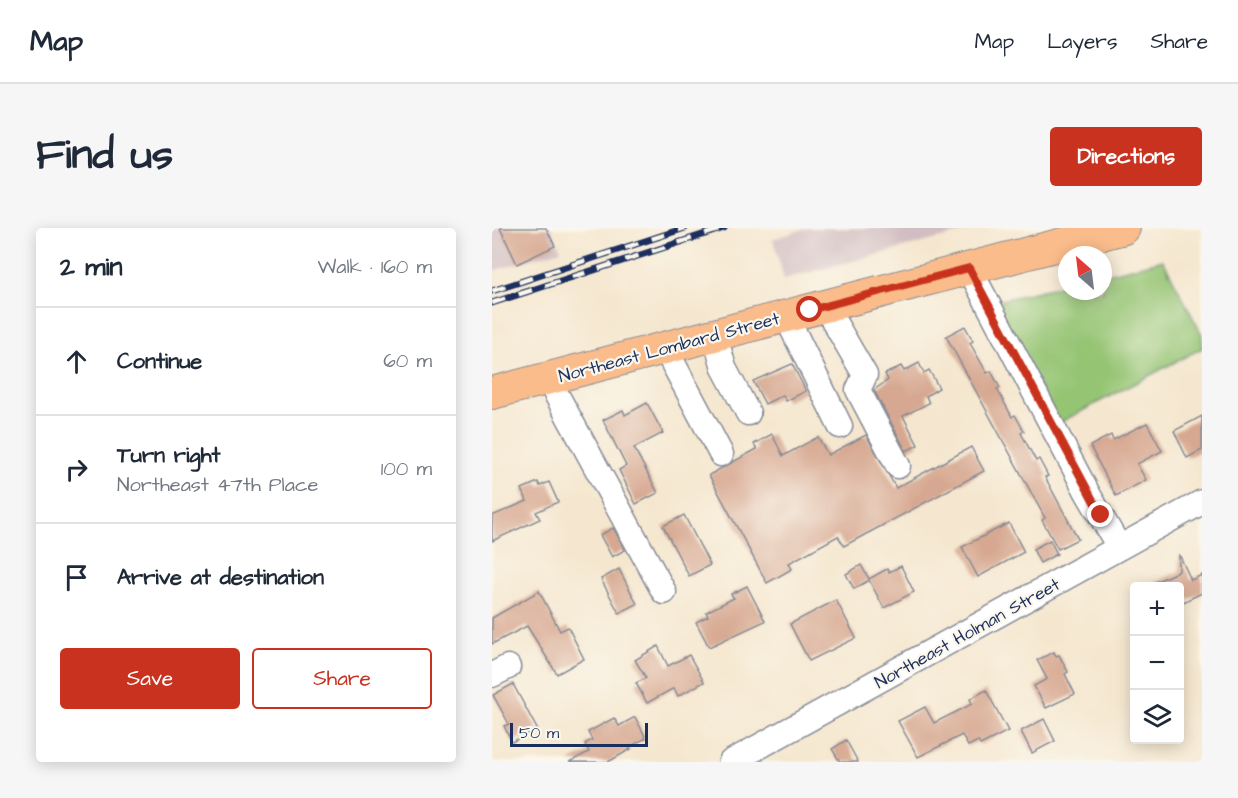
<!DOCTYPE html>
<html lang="en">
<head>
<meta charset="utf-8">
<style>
  body { margin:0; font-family:"Architects Daughter",sans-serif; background:#f6f6f7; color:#1f2937 }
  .controls { position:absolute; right:18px; bottom:18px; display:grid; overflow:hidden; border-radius:6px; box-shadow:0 3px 15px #0003 }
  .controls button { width:54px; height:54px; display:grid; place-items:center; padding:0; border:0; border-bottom:2px solid #e0e1e3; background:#fff; color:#1f2937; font:30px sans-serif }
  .compass { position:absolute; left:566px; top:18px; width:54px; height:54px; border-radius:50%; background:#fff; box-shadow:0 3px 15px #0003; rotate:332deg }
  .scale { position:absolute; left:18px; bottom:15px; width:138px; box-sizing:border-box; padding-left:6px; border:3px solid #1b2f5e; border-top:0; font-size:16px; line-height:21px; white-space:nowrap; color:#1b2f5e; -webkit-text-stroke:4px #fbf7ec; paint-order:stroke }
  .stop { position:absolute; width:18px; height:18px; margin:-14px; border:4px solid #c8321e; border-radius:50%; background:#fff }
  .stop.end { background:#c8321e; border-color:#fff; box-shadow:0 2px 6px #0008 }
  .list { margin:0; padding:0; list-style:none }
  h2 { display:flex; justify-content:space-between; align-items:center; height:78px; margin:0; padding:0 24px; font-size:26px }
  h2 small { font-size:20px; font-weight:400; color:#747a83 }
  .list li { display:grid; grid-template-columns:39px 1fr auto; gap:18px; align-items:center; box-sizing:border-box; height:108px; padding:0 24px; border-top:2px solid #e0e1e3 }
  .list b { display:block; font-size:22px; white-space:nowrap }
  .list p { margin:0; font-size:20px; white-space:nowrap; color:#747a83 }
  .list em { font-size:20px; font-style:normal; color:#747a83 }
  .actions { display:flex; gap:12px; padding:18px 24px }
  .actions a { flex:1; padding:14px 0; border:2px solid #c8321e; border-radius:6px; text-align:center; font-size:21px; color:#c8321e }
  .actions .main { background:#c8321e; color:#fff }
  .icon { flex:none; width:33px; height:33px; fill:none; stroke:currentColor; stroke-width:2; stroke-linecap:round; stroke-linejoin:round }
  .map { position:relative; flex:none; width:710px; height:534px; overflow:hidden; border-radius:6px }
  header { display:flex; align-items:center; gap:36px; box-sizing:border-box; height:84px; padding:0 30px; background:#fff; border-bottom:2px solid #e0e1e3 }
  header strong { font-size:28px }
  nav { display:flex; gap:33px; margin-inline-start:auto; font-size:21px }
  .intro { display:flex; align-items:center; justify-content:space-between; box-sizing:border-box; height:144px; padding:0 36px }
  h1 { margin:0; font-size:42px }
  .button { padding:15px 27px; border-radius:6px; background:#c8321e; color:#fff; font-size:21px; font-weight:700 }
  main { display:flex; gap:36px; padding:0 36px }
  aside { flex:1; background:#fff; border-radius:6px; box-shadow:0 3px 15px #0003 }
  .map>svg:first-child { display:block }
  .industrial { fill:#d2bec2 }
  .green { fill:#95c473; stroke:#587a68; stroke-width:1.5 }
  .building { fill:#d7a891 }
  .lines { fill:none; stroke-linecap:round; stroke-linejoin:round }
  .minor-casing { stroke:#888b96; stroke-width:27 }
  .major-casing { stroke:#888b96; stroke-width:34 }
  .minor { stroke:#fff; stroke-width:24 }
  .major { stroke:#fabc8b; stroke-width:32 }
  .rail-casing { stroke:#1b2f5e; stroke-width:7 }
  .rail { stroke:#fbf7ec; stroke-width:4.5; stroke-dasharray:14; stroke-linecap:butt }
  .route { stroke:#c8321e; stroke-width:8 }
  .labels { text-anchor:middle; stroke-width:4.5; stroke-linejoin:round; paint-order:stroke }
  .street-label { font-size:18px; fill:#1b2f5e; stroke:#fbf7ec }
</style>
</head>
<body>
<header>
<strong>Map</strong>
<nav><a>Map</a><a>Layers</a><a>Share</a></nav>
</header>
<div class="intro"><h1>Find us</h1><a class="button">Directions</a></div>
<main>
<aside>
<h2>2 min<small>Walk · 160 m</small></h2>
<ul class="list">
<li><svg class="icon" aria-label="ahead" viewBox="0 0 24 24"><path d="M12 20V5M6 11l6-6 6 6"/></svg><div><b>Continue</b></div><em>60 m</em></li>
<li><svg class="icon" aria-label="right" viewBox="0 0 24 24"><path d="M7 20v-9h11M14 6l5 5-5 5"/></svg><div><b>Turn right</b><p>Northeast 47th Place</p></div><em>100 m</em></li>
<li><svg class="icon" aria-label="arrive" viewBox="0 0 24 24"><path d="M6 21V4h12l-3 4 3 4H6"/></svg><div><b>Arrive at destination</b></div></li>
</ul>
<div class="actions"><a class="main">Save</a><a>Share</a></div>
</aside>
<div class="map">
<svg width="710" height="534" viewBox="0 0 710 534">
  <rect width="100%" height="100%" fill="#fbf7ec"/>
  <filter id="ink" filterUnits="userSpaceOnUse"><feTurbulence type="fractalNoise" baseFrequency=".0167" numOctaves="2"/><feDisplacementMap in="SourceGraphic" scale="12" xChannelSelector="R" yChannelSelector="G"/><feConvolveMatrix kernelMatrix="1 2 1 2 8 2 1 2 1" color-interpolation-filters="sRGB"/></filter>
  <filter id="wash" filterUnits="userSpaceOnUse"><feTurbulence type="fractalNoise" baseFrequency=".008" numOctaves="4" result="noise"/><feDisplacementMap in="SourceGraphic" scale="24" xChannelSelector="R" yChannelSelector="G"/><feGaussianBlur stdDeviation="1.35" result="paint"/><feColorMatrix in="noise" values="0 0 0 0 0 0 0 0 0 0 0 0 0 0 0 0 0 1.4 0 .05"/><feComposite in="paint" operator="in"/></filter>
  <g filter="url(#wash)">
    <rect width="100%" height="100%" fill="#f5e7cf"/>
    <!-- industrial -->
    <g class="industrial">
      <path d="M 0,0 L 62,0 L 59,1 L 69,22 L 0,43 Z"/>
      <path d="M 315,0 L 488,0 L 292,51 L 281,11 Z"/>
    </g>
    <!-- green -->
    <path class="green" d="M 671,32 L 710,107 L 710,120 L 567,195 L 502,74 L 575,56 L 575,63 L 611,63 L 611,47 Z"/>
    <g id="blocks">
      <!-- building -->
      <g class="building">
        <path d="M 8,0 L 54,0 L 63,18 L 25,36 Z"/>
        <path d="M 473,98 L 481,113 L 478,115 L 495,145 L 499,143 L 508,160 L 505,161 L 520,189 L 523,187 L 532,203 L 529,205 L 544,233 L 547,231 L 556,248 L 553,249 L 586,311 L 566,321 L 550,292 L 553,290 L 454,108 Z"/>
        <path d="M 427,135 L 432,145 L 437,142 L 447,160 L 434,168 L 437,175 L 411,188 L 426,217 L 414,223 L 382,162 L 396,152 L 393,146 L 409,138 L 412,143 Z"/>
        <path d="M 300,136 L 314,163 L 294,173 L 291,167 L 273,176 L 261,153 Z"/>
        <path d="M 155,175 L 171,205 L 142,220 L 166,265 L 144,276 L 127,242 L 134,238 L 111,192 L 131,182 L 133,187 Z"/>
        <path d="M 710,188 L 710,222 L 695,230 L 682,203 Z"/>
        <path d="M 655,195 L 670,223 L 645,236 L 654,252 L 624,268 L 598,218 L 619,207 L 621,212 Z"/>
        <path d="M 280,206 L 291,228 L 326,209 L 336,227 L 374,207 L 404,260 L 479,219 L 492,243 L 352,318 L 346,308 L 297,335 L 300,341 L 275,355 L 217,247 L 265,221 L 262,216 Z"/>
        <path d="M 46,254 L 48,258 L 57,254 L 66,274 L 44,284 L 48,291 L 0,313 L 0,288 L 35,273 L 30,261 Z"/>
        <path d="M 192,287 L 218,337 L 197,348 L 171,298 Z"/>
        <path d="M 517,295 L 532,324 L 486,349 L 470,319 Z"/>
        <path d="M 121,300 L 133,322 L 120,329 L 108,307 Z"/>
        <path d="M 558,312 L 565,326 L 548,335 L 541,321 Z"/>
        <path d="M 687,326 L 699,352 L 710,347 L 710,365 L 687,376 L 687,358 L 655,358 L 687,343 Z"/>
        <path d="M 369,337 L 377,351 L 395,341 L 397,344 L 409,338 L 422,364 L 392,380 L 377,352 L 362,361 L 354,346 Z"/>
        <path d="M 127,341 L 145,376 L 127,385 L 109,351 Z"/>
        <path d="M 255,358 L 273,393 L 217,419 L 204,394 L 216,388 L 214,384 L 242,370 L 239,366 Z"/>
        <path d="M 47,363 L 68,403 L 76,399 L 92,431 L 65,446 L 35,398 L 0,416 L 0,390 Z"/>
        <path d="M 344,372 L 364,410 L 317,433 L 298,396 Z"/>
        <path d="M 166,418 L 176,438 L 197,427 L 212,454 L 186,468 L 182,460 L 155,475 L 144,455 L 154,450 L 143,432 Z"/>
        <path d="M 562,424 L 564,428 L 567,427 L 576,444 L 573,446 L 583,466 L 554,480 L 542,458 L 555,451 L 545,432 Z"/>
        <path d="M 21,456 L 45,501 L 20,514 L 12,498 L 17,496 L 1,467 Z"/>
        <path d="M 494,462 L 516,503 L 488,517 L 486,513 L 476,518 L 470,507 L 426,529 L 406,493 L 433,479 L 442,495 L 480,476 L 478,471 Z"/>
        <path d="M 143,489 L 154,510 L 137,519 L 139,521 L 116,534 L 77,534 L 97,524 L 93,516 L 100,512 L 96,504 L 122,490 L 127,498 Z"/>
        <path d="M 552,491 L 563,513 L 540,525 L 529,503 Z"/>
        <path d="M 354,512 L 366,534 L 348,534 L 340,521 Z"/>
      </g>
    </g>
  </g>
  <g filter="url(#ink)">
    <use href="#blocks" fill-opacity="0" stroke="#888b96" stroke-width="1.5"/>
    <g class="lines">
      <defs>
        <g id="minor">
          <path d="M 477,40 L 595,264 L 627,319"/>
          <path d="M 333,78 L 373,147 L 366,162 L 406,238"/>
          <path d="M 294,88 L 348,198"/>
          <path d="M 223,107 L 232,140 L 256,185"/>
          <path d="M 173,120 L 229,226"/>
          <path d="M 56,151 L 172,364"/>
          <path d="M 0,447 L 16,439"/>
          <path d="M 239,534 L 710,274"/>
        </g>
        <path id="major" d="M 0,165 L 632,0"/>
      </defs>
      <!-- minor casing -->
      <use href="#minor" class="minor-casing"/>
      <!-- major casing -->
      <use href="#major" class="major-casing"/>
      <!-- minor -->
      <use href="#minor" class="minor"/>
      <!-- major -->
      <use href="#major" class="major"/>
      <defs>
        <g id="rail">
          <path d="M 0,63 L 193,0"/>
          <path d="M 0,75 L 232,0"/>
        </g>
      </defs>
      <!-- rail casing -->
      <use href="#rail" class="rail-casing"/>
      <!-- rail -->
      <use href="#rail" class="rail"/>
    </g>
  </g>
  <g class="lines" filter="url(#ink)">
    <!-- route -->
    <path class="route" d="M 318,82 L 477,40 L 609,287"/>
  </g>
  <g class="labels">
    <!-- street labels -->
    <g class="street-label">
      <text transform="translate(177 119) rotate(-15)" y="6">Northeast Lombard Street</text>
      <text transform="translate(475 405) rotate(-29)" y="6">Northeast Holman Street</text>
    </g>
  </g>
</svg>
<div class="controls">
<button>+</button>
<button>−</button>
<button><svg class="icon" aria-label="layers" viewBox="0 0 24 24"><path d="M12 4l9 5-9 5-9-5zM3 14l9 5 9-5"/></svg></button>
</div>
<svg class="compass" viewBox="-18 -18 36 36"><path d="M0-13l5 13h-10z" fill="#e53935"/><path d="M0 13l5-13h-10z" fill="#747a83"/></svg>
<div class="scale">50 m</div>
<div class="stop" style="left:318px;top:82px"></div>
<div class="stop end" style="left:609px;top:287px"></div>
</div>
</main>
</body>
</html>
